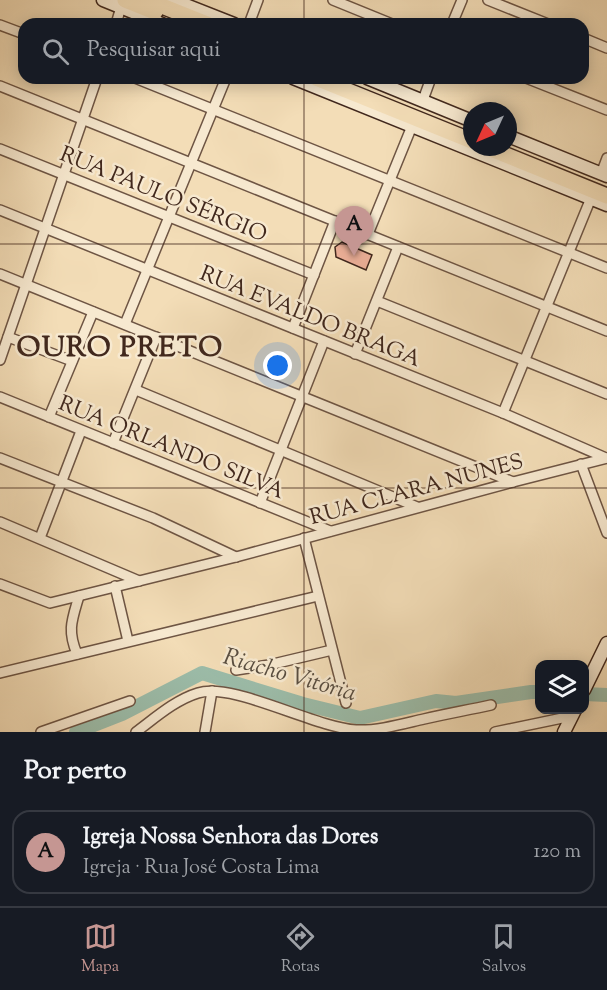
<!DOCTYPE html>
<html lang="pt">
<head>
<meta charset="utf-8">
<style>
  body { margin:0; font-family:"Sorts Mill Goudy",serif; background:#242831; color:#f1f3f6 }
  .controls { position:absolute; right:18px; bottom:18px; display:grid; overflow:hidden; border-radius:12px; box-shadow:0 3px 15px #0003 }
  .controls button { width:54px; height:54px; display:grid; place-items:center; padding:0; border:0; border-bottom:2px solid #363941; background:#171b24; color:#f1f3f6; font:30px sans-serif }
  .compass { position:absolute; left:463px; top:102px; width:54px; height:54px; border-radius:50%; background:#171b24; box-shadow:0 3px 15px #0003; rotate:226deg }
  .you { position:absolute; left:278px; top:366px; width:21px; height:21px; margin:-15px; border:4px solid #fff; border-radius:50%; background:#1a73e8; box-shadow:0 0 0 9px #1a73e833 }
  .badge { display:grid; place-items:center; width:39px; height:39px; border-radius:50%; background:#c59692; color:#111; font-size:20px; font-weight:700 }
  .pin { position:absolute; translate:-50% -50px; filter:drop-shadow(0 2px 3px #0008) }
  .pin::after { content:''; position:absolute; top:32px; width:21px; height:18px; background:inherit; clip-path:polygon(0 0,100% 0,50% 100%) }
  .list { margin:0; padding:0; list-style:none }
  h2 { display:flex; justify-content:space-between; align-items:center; height:78px; margin:0; padding:0 24px; font-size:26px }
  h2 small { font-size:20px; font-weight:400; color:#9ea1a6 }
  .list li { display:grid; grid-template-columns:39px 1fr auto; gap:18px; align-items:center; box-sizing:border-box; height:84px; margin:0 12px 12px; padding:0 12px; border:2px solid #363941; border-radius:18px }
  .list b { display:block; font-size:22px; white-space:nowrap }
  .list p { margin:0; font-size:20px; white-space:nowrap; color:#9ea1a6 }
  .list em { font-size:20px; font-style:normal; color:#9ea1a6 }
  .icon { flex:none; width:33px; height:33px; fill:none; stroke:currentColor; stroke-width:2; stroke-linecap:round; stroke-linejoin:round }
  .map { position:relative; flex:none; width:607px; height:732px; overflow:hidden }
  .search { position:absolute; background:#171b24; box-shadow:0 3px 15px #0003; left:18px; right:18px; top:18px; height:66px; display:flex; align-items:center; gap:15px; box-sizing:border-box; padding:0 21px; border-radius:18px; color:#9ea1a6; font-size:22px }
  .sheet { height:174px; background:#171b24 }
  nav { display:flex; justify-content:space-around; align-items:center; box-sizing:border-box; height:84px; border-top:2px solid #363941; background:#171b24; font-size:16px; color:#9ea1a6 }
  nav a { display:grid; justify-items:center; gap:3px }
  nav .on { color:#c59692 }
  .map>svg:first-child { display:block }
  .lines { fill:none; stroke-linecap:round; stroke-linejoin:round }
  .river { stroke:#9cbdaa; stroke-width:14 }
  .building { fill:#e8ac94; stroke:#41281d; stroke-width:1.5 }
  .minor-casing { stroke:#6e5544; stroke-width:12 }
  .secondary-casing { stroke:#41281d; stroke-width:15 }
  .trunk-casing { stroke:#41281d; stroke-width:18 }
  .minor { stroke:#f7e9d0; stroke-width:9 }
  .secondary { stroke:#f7e9d0; stroke-width:12 }
  .trunk { stroke:#f3ddb7; stroke-width:15 }
  .grid { fill:none; stroke:#41281d; stroke-width:1.5; stroke-opacity:0.55 }
  .labels { text-anchor:middle; stroke-width:5; stroke-linejoin:round; paint-order:stroke }
  .street-label { font-size:22px; fill:#41281d; stroke:#f7e9d0 }
  .water-label { font-size:24px; font-style:italic; fill:#584d40; stroke:#f7e9d0 }
  .district-label { font-size:28px; font-weight:bold; letter-spacing:1.5px; fill:#41281d; stroke:#f7e9d0 }
</style>
</head>
<body>
<div class="map">
<svg width="607" height="732" viewBox="0 0 607 732">
  <rect width="100%" height="100%" fill="#f3ddb7"/>
  <filter id="stains"><feTurbulence type="fractalNoise" baseFrequency=".00333" numOctaves="4"/><feColorMatrix values="0 0 0 0 .2 0 0 0 0 .09 0 0 0 0 .02 0 0 0 .5 -.17"/></filter>
  <radialGradient id="worn" r=".72"><stop offset=".6" stop-color="#630" stop-opacity="0"/><stop offset="1" stop-color="#630" stop-opacity=".3"/></radialGradient>
  <g class="lines">
    <!-- river -->
    <g class="river">
      <path d="M 584,694 L 607,695"/>
      <path d="M 76,732 L 122,714 L 202,673 L 303,704 L 360,718 L 436,701 L 456,703 L 531,692 L 540,692"/>
    </g>
  </g>
  <!-- building -->
  <path class="building" d="M 342,242 L 372,255 L 366,270 L 336,257 L 335,247 Z"/>
  <g class="lines">
    <defs>
      <g id="minor">
        <path d="M 333,0 L 392,24"/>
        <path d="M 488,0 L 548,24"/>
        <path d="M 116,24 L 121,7"/>
        <path d="M 249,24 L 258,0"/>
        <path d="M 452,24 L 462,0"/>
        <path d="M 0,25 L 24,34"/>
        <path d="M 583,38 L 607,48"/>
        <path d="M 135,78 L 607,268"/>
        <path d="M 526,78 L 607,110"/>
        <path d="M 0,86 L 607,331"/>
        <path d="M 423,100 L 431,78"/>
        <path d="M 0,149 L 314,275"/>
        <path d="M 601,174 L 607,158"/>
        <path d="M 0,210 L 503,413 L 606,458"/>
        <path d="M 368,234 L 412,126"/>
        <path d="M 0,274 L 513,482"/>
        <path d="M 377,301 L 607,394"/>
        <path d="M 125,324 L 226,78"/>
        <path d="M 293,328 L 335,221"/>
        <path d="M 8,337 L 72,361"/>
        <path d="M 355,354 L 398,247"/>
        <path d="M 0,360 L 97,78"/>
        <path d="M 136,390 L 417,507"/>
        <path d="M 0,397 L 330,531"/>
        <path d="M 503,413 L 591,198"/>
        <path d="M 49,417 L 93,312"/>
        <path d="M 113,443 L 156,337"/>
        <path d="M 0,458 L 153,518 L 236,557"/>
        <path d="M 581,464 L 607,533"/>
        <path d="M 260,503 L 324,341"/>
        <path d="M 0,522 L 139,581"/>
        <path d="M 40,538 L 81,431"/>
        <path d="M 304,538 L 346,703"/>
        <path d="M 0,584 L 50,603 L 236,557 L 513,482 L 607,458"/>
        <path d="M 115,586 L 128,641"/>
        <path d="M 77,654 C 67,630 72,620 79,596"/>
        <path d="M 236,670 L 269,665 L 332,650"/>
        <path d="M 0,673 L 318,596"/>
        <path d="M 41,732 L 130,701"/>
        <path d="M 136,732 C 155,718 175,700 198,693 C 233,682 313,727 356,730 C 378,731 402,724 424,719 C 446,714 468,710 491,705"/>
        <path d="M 205,732 L 212,691"/>
        <path d="M 495,732 L 572,716"/>
      </g>
      <g id="secondary">
        <path d="M 103,0 L 162,24"/>
        <path d="M 173,0 L 234,24"/>
        <path d="M 293,78 L 607,205"/>
        <path d="M 367,78 L 472,121"/>
        <path d="M 508,136 L 607,176"/>
        <path d="M 584,690 L 607,643"/>
        <path d="M 564,732 L 575,710"/>
      </g>
      <g id="trunk">
        <path d="M 125,0 L 155,12"/>
        <path d="M 147,0 L 207,24"/>
        <path d="M 316,78 L 472,141"/>
        <path d="M 486,147 L 607,196"/>
      </g>
    </defs>
    <!-- minor casing -->
    <use href="#minor" class="minor-casing"/>
    <!-- secondary casing -->
    <use href="#secondary" class="secondary-casing"/>
    <!-- trunk casing -->
    <use href="#trunk" class="trunk-casing"/>
    <!-- minor -->
    <use href="#minor" class="minor"/>
    <!-- secondary -->
    <use href="#secondary" class="secondary"/>
    <!-- trunk -->
    <use href="#trunk" class="trunk"/>
  </g>
  <!-- grid -->
  <path class="grid" d="M 304,0 L 304,24M 304,78 L 304,732M 0,244 L 607,244M 0,488 L 607,488"/>
  <g class="labels">
    <!-- street labels -->
    <g class="street-label">
      <text transform="translate(164 193) rotate(22)" y="8">RUA PAULO SÉRGIO</text>
      <text transform="translate(311 315) rotate(22)" y="8">RUA EVALDO BRAGA</text>
      <text transform="translate(172 446) rotate(22)" y="8">RUA ORLANDO SILVA</text>
      <text transform="translate(416 488) rotate(-15)" y="8">RUA CLARA NUNES</text>
    </g>
    <!-- water labels -->
    <g class="water-label">
      <text transform="translate(290 674) rotate(16)" y="8">Riacho Vitória</text>
    </g>
    <!-- district labels -->
    <g class="district-label">
      <text x="120" y="356">OURO PRETO</text>
    </g>
  </g>
  <rect width="100%" height="100%" filter="url(#stains)"/>
  <rect width="100%" height="100%" fill="url(#worn)"/>
</svg>
<div class="controls">
<button><svg class="icon" aria-label="layers" viewBox="0 0 24 24"><path d="M12 4l9 5-9 5-9-5zM3 14l9 5 9-5"/></svg></button>
</div>
<svg class="compass" viewBox="-18 -18 36 36"><path d="M0-13l5 13h-10z" fill="#e53935"/><path d="M0 13l5-13h-10z" fill="#9ea1a6"/></svg>
<div class="you"></div>
<div class="pin badge" style="left:354px;top:256px">A</div>
<div class="search"><svg class="icon" aria-label="search" viewBox="0 0 24 24"><circle cx="10" cy="10" r="6"/><path d="M15 15l6 6"/></svg>Pesquisar aqui</div>
</div>
<section class="sheet">
<h2>Por perto<small></small></h2>
<ul class="list">
<li><span class="badge">A</span><div><b>Igreja Nossa Senhora das Dores</b><p>Igreja · Rua José Costa Lima</p></div><em>120 m</em></li>
</ul>
</section>
<nav>
<a class="on"><svg class="icon" aria-label="map" viewBox="0 0 24 24"><path d="M3 6l6-2 6 2 6-2v14l-6 2-6-2-6 2zM9 4v14M15 6v14"/></svg>Mapa</a>
<a><svg class="icon" aria-label="directions" viewBox="0 0 24 24"><path d="M12 3l9 9-9 9-9-9zM9 14v-3h6M13 9l2 2-2 2"/></svg>Rotas</a>
<a><svg class="icon" aria-label="saved" viewBox="0 0 24 24"><path d="M7 4h10v16l-5-4-5 4z"/></svg>Salvos</a>
</nav>
</body>
</html>
